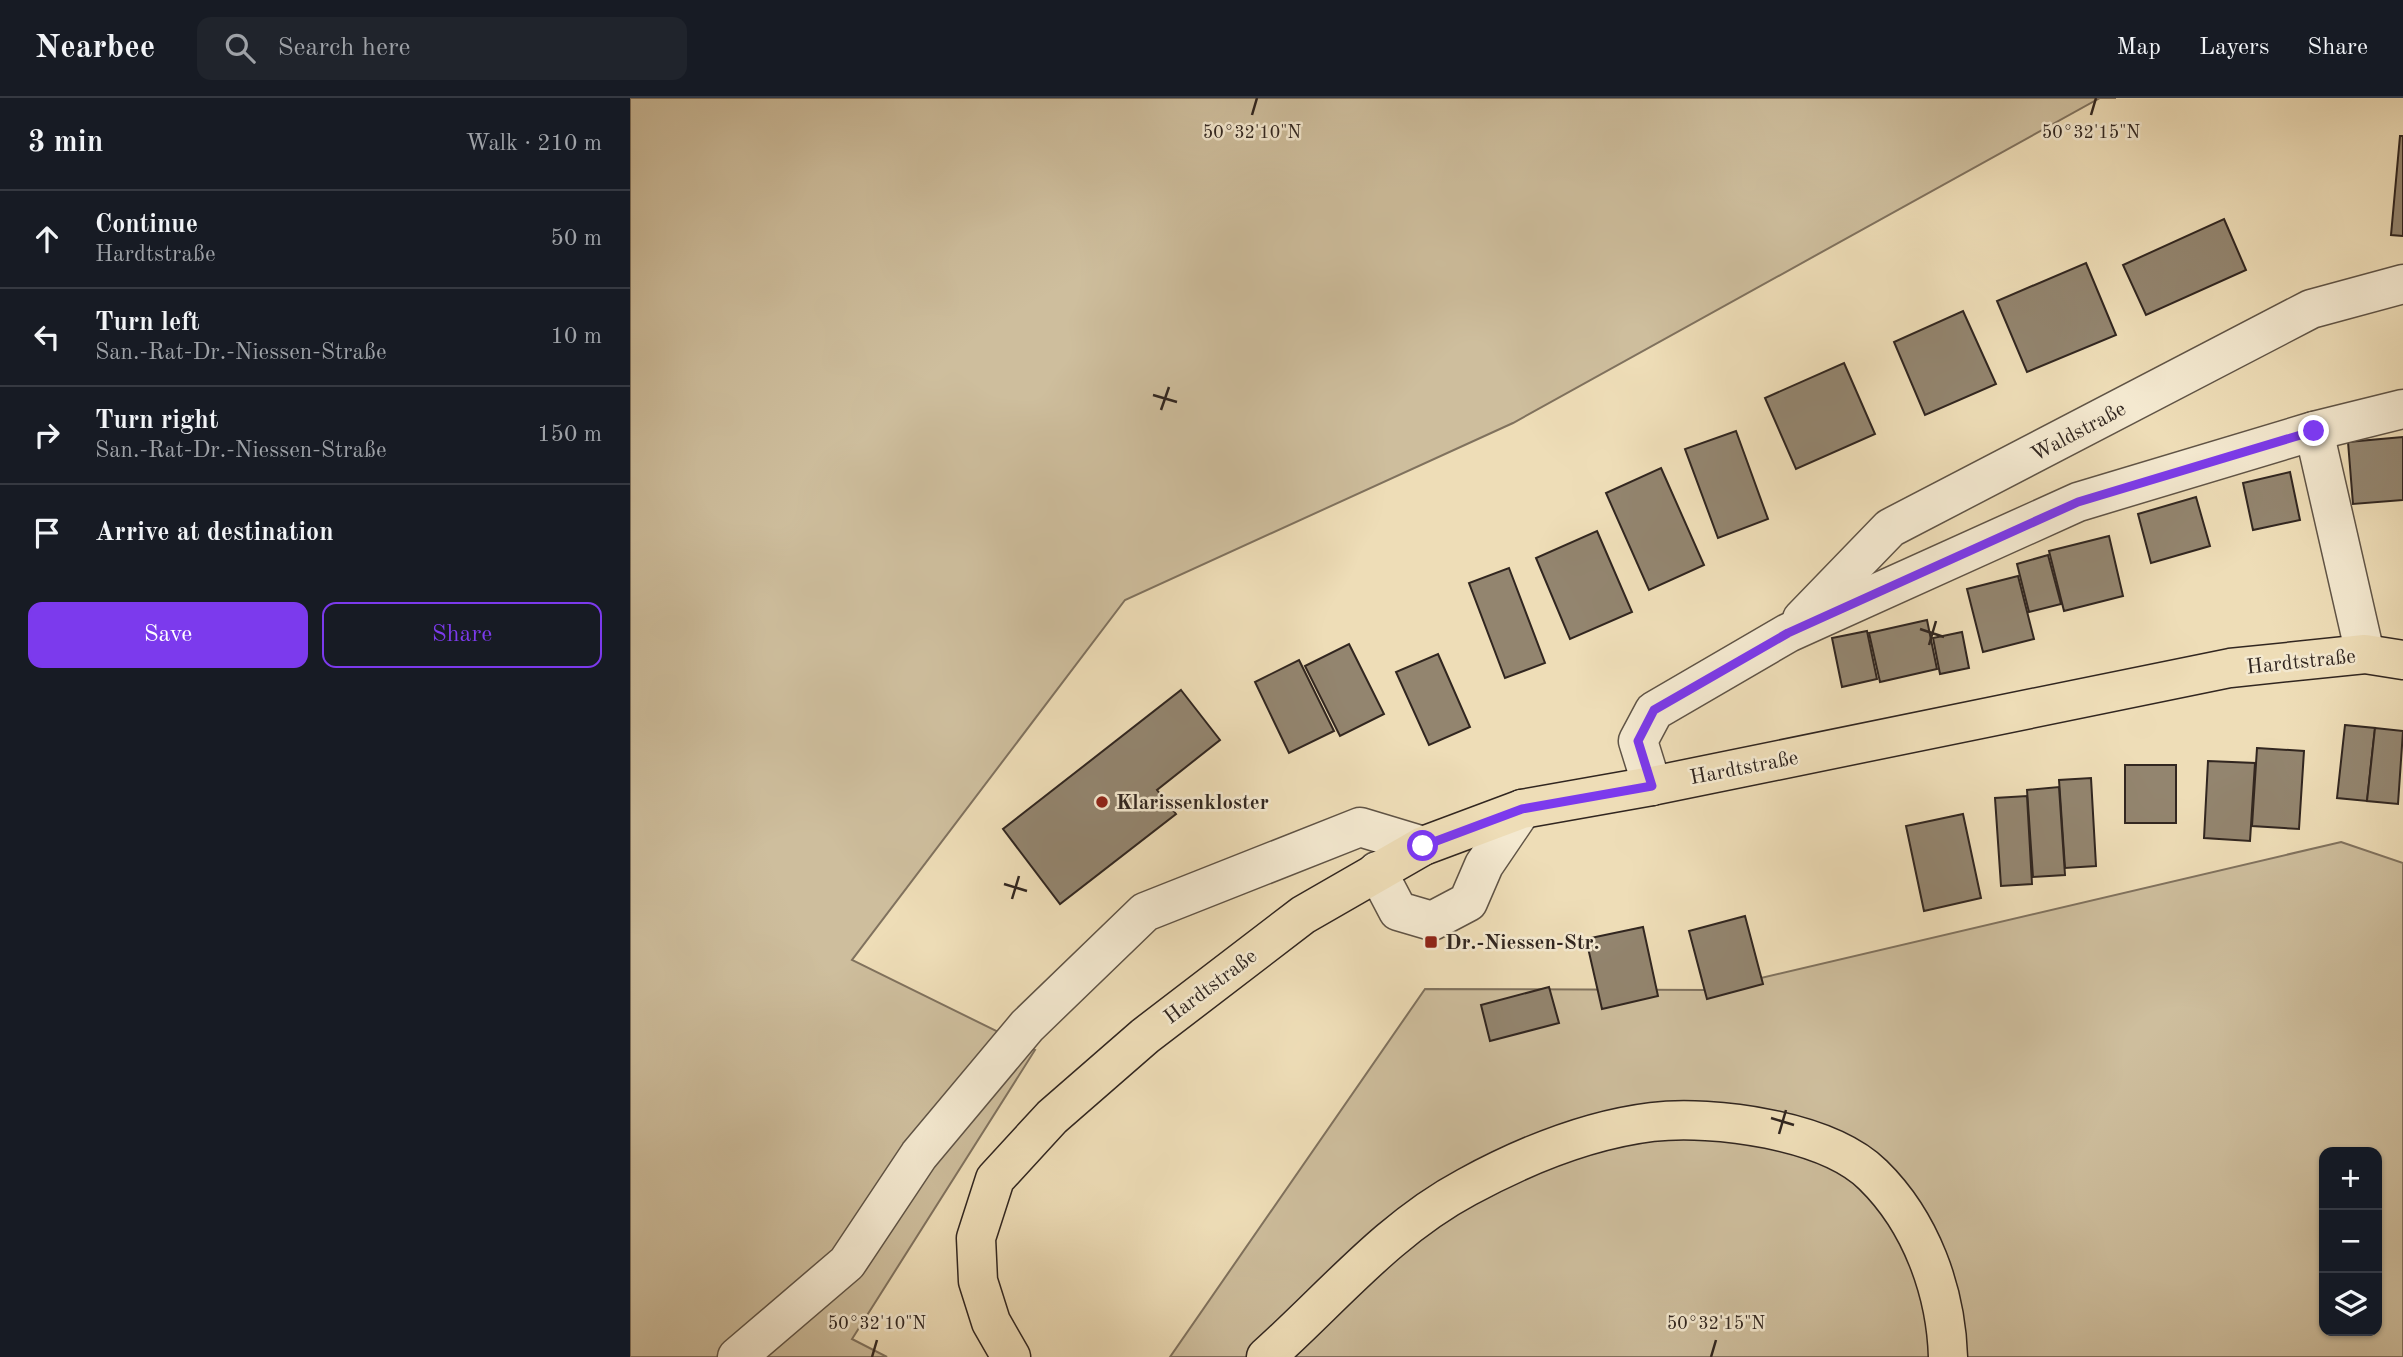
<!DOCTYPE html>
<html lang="en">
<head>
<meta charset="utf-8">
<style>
  body { margin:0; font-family:"Old Standard TT",serif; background:#20242c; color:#f1f3f6 }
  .controls { position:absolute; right:21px; bottom:21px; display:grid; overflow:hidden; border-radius:14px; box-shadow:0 2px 5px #0004 }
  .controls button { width:63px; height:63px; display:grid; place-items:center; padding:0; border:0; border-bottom:2px solid #363941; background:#171b24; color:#f1f3f6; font:35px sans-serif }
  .stop { position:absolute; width:21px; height:21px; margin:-16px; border:5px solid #7c3aed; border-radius:50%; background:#fff }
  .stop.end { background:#7c3aed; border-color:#fff; box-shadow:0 2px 7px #0008 }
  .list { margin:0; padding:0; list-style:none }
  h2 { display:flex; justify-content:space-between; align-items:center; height:91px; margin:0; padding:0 28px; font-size:30px }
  h2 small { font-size:23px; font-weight:400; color:#9ea1a6 }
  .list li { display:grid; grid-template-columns:46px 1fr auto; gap:21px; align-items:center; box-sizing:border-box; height:98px; padding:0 28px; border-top:2px solid #363941 }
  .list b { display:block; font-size:26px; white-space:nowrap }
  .list p { margin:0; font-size:23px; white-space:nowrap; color:#9ea1a6 }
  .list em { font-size:23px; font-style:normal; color:#9ea1a6 }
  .actions { display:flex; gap:14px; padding:21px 28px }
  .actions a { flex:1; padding:16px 0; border:2px solid #7c3aed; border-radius:14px; text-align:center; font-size:24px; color:#7c3aed }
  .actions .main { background:#7c3aed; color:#fff }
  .icon { flex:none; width:38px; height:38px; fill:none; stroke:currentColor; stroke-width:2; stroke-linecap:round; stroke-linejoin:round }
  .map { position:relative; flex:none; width:1773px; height:1259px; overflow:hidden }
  header { display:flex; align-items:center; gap:42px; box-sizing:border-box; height:98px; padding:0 35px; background:#171b24; border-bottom:2px solid #363941 }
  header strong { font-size:33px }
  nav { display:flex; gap:38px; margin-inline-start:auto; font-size:24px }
  .search { width:490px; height:63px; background:#20242c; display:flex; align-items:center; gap:18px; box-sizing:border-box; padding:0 24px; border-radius:14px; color:#9ea1a6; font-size:26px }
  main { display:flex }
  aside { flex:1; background:#171b24 }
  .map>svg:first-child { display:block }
  .green { fill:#cebe9d; stroke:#80725e; stroke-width:2; fill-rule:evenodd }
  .building { fill:#93856f; stroke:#312620; stroke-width:2 }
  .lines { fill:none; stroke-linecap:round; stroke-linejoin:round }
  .minor-casing { stroke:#605446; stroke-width:41 }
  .major-casing { stroke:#312620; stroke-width:41 }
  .minor { stroke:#f4e9d0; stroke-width:38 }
  .major { stroke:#eeddb7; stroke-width:38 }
  .route { stroke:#7c3aed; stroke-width:9 }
  .ticks { fill:none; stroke:#312620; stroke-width:2.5 }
  .poi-dot { fill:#8f2418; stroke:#f4e9d0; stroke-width:2.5 }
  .labels { text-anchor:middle; stroke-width:5; stroke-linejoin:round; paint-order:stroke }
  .street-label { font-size:21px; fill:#312620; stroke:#f4e9d0 }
  .poi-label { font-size:21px; font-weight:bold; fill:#312620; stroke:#f4e9d0; text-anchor:start }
  .ticks-label { font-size:18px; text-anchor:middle; fill:#312620; stroke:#f4e9d0; stroke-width:5; stroke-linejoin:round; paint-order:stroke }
</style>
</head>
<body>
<header>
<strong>Nearbee</strong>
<div class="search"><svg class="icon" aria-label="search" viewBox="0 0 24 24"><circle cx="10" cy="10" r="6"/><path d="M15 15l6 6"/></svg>Search here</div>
<nav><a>Map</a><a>Layers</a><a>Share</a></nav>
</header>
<main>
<aside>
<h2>3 min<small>Walk · 210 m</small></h2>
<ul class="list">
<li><svg class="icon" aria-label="ahead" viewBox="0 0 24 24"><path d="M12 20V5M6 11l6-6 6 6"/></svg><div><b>Continue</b><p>Hardtstraße</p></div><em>50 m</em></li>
<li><svg class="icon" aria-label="left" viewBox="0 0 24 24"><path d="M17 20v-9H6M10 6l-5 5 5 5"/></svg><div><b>Turn left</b><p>San.-Rat-Dr.-Niessen-Straße</p></div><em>10 m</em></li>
<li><svg class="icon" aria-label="right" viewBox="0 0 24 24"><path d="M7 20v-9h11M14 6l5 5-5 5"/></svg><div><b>Turn right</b><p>San.-Rat-Dr.-Niessen-Straße</p></div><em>150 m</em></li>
<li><svg class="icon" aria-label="arrive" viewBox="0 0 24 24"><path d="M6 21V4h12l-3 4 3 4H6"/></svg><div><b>Arrive at destination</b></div></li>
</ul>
<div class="actions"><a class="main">Save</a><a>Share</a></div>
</aside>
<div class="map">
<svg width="1773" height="1259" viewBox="0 0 1773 1259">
  <rect width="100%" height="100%" fill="#eeddb7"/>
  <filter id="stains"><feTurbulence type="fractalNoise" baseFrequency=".00286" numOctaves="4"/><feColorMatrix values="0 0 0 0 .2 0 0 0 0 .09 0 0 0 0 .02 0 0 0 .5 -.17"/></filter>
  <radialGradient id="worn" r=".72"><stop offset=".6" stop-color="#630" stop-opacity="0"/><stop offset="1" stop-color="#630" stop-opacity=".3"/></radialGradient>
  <!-- green -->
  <g class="green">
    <path d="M 0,0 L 1486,0 L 1470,0 L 883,325 L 495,502 L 222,862 L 405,952 L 222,1241 L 257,1259 L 0,1259 Z"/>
    <path d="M 1711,744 L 1773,765 L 1773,1259 L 540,1259 L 795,891 L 1080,892 ZM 1694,1054 L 1747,1054 L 1747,1233 L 1694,1233 Z"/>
  </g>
  <!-- building -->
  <g class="building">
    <path d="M 1770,38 L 1773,38 L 1773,138 L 1761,137 Z"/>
    <path d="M 1594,121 L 1616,172 L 1516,217 L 1493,167 Z"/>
    <path d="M 1456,165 L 1486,237 L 1397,274 L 1367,203 Z"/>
    <path d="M 1333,213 L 1366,286 L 1295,317 L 1264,244 Z"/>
    <path d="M 1214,265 L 1245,336 L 1166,371 L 1135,300 Z"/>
    <path d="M 1106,333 L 1138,421 L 1088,440 L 1055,351 Z"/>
    <path d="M 1773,339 L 1773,402 L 1723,406 L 1718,344 Z"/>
    <path d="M 1031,370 L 1074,467 L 1019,492 L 976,395 Z"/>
    <path d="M 1660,374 L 1670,422 L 1623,432 L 1613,385 Z"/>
    <path d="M 1566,399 L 1580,448 L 1521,465 L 1508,416 Z"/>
    <path d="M 967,433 L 1002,514 L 940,541 L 906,460 Z"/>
    <path d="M 1479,438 L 1493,498 L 1434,513 L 1419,453 Z"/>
    <path d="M 1418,457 L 1431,506 L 1399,514 L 1387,466 Z"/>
    <path d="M 879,470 L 915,565 L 875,580 L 839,485 Z"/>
    <path d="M 1388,478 L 1404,541 L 1353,554 L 1337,491 Z"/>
    <path d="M 1297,522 L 1307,571 L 1250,584 L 1239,535 Z"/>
    <path d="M 1237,533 L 1247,581 L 1212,589 L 1202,540 Z"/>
    <path d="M 1332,534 L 1339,570 L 1310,576 L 1303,540 Z"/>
    <path d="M 719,546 L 754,616 L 710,638 L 675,568 Z"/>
    <path d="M 808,556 L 840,629 L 799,647 L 766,574 Z"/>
    <path d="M 669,562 L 704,633 L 659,655 L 625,584 Z"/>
    <path d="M 551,592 L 590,642 L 527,692 L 546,716 L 430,806 L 373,731 Z"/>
    <path d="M 1715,627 L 1745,630 L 1737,703 L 1707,700 Z"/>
    <path d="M 1745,630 L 1773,633 L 1768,706 L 1737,703 Z"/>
    <path d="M 1627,650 L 1674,653 L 1669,731 L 1622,728 Z"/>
    <path d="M 1578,663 L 1625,665 L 1620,743 L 1574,740 Z"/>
    <rect x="1495" y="667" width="51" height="58"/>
    <path d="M 1461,680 L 1466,768 L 1435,770 L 1429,682 Z"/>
    <path d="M 1429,689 L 1435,777 L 1403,779 L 1397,692 Z"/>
    <path d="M 1397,698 L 1402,786 L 1371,788 L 1365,700 Z"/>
    <path d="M 1333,716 L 1351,800 L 1294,813 L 1276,728 Z"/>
    <path d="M 1115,818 L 1133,886 L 1077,901 L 1059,833 Z"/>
    <path d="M 1013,829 L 1028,898 L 972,911 L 956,841 Z"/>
    <path d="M 919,889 L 929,925 L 860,943 L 851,907 Z"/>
  </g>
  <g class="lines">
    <defs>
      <g id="minor">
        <path d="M 1684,333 L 1735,556"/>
        <path d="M 1172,521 L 1260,430 L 1681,211 L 1773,186"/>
        <path d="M 1022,688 L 1008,643 L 1024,613 L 1158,535 L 1448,404 L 1684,333 L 1773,311"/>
        <path d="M 747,773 L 768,813 L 802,823 L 838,804 L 854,767 L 892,711"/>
        <path d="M 107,1259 L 217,1165 L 289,1057 L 397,928 L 515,814 L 730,729 L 793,748"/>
      </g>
      <g id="major">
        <path d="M 381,1259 L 361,1224 L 348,1183 L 346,1140 L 365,1081 L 422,1019 L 515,938 L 673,817 L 793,748 L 892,711 L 1022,688 L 1600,570 L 1735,556 L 1773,562"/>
        <path d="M 636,1259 C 702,1200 758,1131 837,1089 C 894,1058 957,1032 1022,1024 C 1084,1017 1197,1032 1243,1077 C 1291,1124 1316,1193 1318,1259"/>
      </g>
    </defs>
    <!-- minor casing -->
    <use href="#minor" class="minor-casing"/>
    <!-- major casing -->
    <use href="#major" class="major-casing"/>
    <!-- minor -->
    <use href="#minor" class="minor"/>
    <!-- major -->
    <use href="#major" class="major"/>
  </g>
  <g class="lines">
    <!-- route -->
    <path class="route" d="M 793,748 L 892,711 L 1022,688 L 1008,643 L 1024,612 L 1158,535 L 1448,404 L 1684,333"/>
  </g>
  <!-- ticks -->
  <path class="ticks" d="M 622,17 L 627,0M 1461,17 L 1466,0M 523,297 L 547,304M 531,312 L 539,289M 1290,531 L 1314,539M 1299,547 L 1306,523M 374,786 L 397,793M 382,801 L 389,778M 1141,1020 L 1164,1027M 1149,1036 L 1156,1012M 242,1259 L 247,1242M 1081,1259 L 1086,1242"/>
  <!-- markers -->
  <g class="poi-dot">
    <circle cx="472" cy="704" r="7"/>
    <rect x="794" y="837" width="14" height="14" rx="3.5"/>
  </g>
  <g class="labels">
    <!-- street labels -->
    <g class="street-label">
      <text transform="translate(1448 333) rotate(-28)" y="7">Waldstraße</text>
      <text transform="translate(1671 563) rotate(-6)" y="7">Hardtstraße</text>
      <text transform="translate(1114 669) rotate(-11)" y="7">Hardtstraße</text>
      <text transform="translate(580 888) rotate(-37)" y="7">Hardtstraße</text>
    </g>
    <!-- poi labels -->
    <g class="poi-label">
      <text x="486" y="711">Klarissenkloster</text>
      <text x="815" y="851">Dr.-Niessen-Str.</text>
    </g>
  </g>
  <g class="ticks-label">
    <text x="622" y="40">50°32'10"N</text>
    <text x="1461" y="40">50°32'15"N</text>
    <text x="247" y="1231">50°32'10"N</text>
    <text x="1086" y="1231">50°32'15"N</text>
  </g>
  <rect width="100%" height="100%" filter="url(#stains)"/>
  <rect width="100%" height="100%" fill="url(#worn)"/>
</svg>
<div class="controls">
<button>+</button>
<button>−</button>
<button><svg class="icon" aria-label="layers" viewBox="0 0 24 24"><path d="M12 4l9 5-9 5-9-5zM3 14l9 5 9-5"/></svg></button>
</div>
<div class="stop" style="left:793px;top:748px"></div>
<div class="stop end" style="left:1684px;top:333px"></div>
</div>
</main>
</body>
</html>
